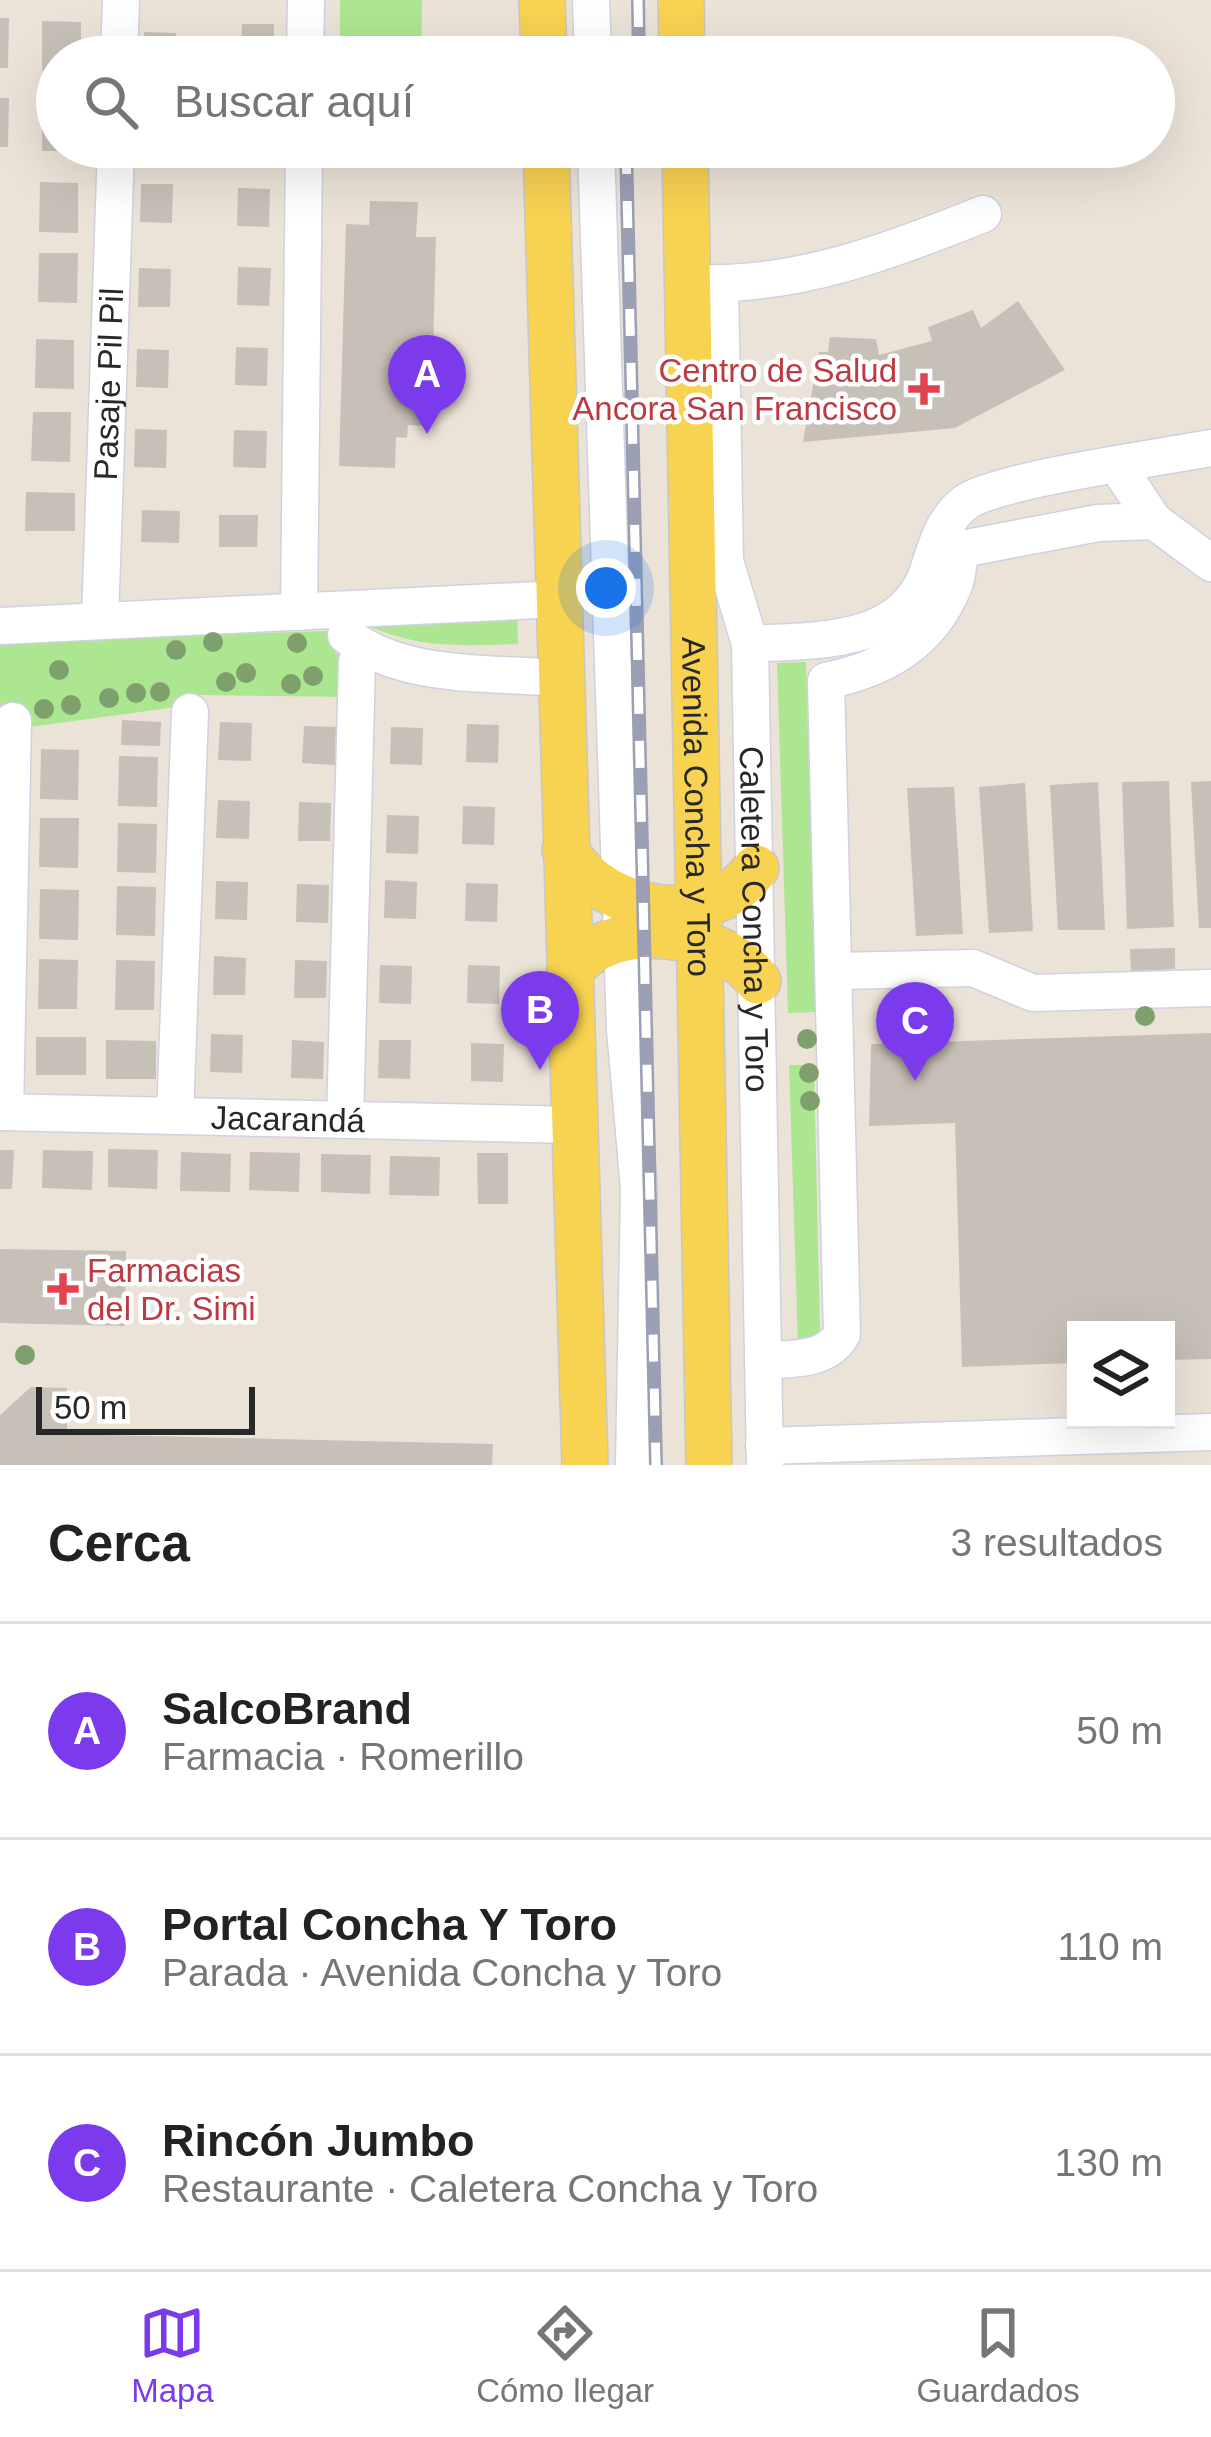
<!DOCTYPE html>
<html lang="es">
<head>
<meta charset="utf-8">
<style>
  body { margin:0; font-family:Arial,sans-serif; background:#f2f2f2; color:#222 }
  .controls { position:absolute; right:36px; bottom:36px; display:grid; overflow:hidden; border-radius:0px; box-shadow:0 12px 48px #0002 }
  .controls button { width:108px; height:108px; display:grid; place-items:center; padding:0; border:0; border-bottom:3px solid #e0e0e0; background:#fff; color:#222; font:60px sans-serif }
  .scale { position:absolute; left:36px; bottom:30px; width:219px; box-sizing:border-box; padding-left:12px; border:6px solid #282828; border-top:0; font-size:33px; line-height:42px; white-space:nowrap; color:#282828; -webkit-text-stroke:9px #fff; paint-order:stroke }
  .you { position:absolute; left:606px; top:588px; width:42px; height:42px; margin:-30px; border:9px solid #fff; border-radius:50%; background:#1a73e8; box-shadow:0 0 0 18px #1a73e833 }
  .badge { display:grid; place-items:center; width:78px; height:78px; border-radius:50%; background:#7c3aed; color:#fff; font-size:39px; font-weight:700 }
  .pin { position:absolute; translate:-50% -99px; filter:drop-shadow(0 3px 6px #0008) }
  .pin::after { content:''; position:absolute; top:63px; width:42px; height:36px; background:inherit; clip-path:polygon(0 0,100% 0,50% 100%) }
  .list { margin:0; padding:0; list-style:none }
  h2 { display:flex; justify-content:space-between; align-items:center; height:156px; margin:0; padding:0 48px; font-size:51px }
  h2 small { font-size:39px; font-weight:400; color:#767676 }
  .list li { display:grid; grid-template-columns:78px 1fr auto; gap:36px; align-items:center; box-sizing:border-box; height:216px; padding:0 48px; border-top:3px solid #e0e0e0 }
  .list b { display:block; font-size:45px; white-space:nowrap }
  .list p { margin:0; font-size:39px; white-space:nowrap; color:#767676 }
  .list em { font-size:39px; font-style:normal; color:#767676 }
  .icon { flex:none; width:66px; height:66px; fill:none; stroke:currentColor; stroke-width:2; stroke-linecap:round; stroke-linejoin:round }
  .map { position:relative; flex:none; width:1211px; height:1465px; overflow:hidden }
  .search { position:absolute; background:#fff; box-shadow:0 12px 48px #0002; left:36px; right:36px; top:36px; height:132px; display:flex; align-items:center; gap:30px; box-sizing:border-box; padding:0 42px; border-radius:66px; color:#767676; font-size:45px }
  .sheet { height:804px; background:#fff }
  nav { display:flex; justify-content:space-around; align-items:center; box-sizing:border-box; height:168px; border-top:3px solid #e0e0e0; background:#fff; font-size:33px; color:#767676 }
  nav a { display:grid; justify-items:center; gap:6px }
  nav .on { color:#7c3aed }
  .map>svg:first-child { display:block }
  .green { fill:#ade691 }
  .building { fill:#c7c0b8 }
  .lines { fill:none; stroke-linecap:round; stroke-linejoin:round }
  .minor-casing { stroke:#ced1e2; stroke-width:39 }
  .major-casing { stroke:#c7c7c7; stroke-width:48 }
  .minor { stroke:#fff; stroke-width:36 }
  .major { stroke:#f8d251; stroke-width:45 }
  .rail-casing { stroke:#9b9fb4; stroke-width:14 }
  .rail { stroke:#fff; stroke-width:9; stroke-dasharray:27; stroke-linecap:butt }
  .tree { fill:#7f9f6d }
  .health-dot { fill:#e0444e; stroke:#fff; stroke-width:4.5 }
  .labels { text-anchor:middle; stroke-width:9; stroke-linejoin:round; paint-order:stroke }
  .health-label { font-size:33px; fill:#be3a42; stroke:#fff; text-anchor:end }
  .street-label { font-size:33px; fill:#282828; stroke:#fff }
</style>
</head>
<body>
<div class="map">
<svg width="1211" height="1465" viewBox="0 0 1211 1465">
  <rect width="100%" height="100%" fill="#ece3d8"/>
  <!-- green -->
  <g class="green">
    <path d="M 340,0 L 422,0 L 421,57 L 340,57 Z"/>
    <path d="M 517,611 L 518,644 C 450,646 414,649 351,618 Z"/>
    <path d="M 327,631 L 336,653 L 351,662 L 348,697 L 190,695 L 178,697 L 177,707 L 0,731 L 0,641 Z"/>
    <path d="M 806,662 L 816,1012 L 788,1013 L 777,663 Z"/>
    <path d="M 789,1065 L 814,1065 L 820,1333 L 798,1345 Z"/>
  </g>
  <!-- building -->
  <g class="building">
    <path d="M 0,18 L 9,18 L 8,68 L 0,68 Z"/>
    <path d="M 42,21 L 81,22 L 81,57 L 57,57 L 57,71 L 42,71 Z"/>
    <path d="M 242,24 L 274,24 L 274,57 L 241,57 Z"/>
    <path d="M 144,32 L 176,33 L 175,57 L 143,57 Z"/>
    <path d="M 0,98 L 9,98 L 8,147 L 0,147 Z"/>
    <rect x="42" y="101" width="15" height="50"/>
    <path d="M 40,182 L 78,183 L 78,233 L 39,232 Z"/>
    <path d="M 141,184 L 173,184 L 172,223 L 140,222 Z"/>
    <path d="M 238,188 L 270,189 L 269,227 L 237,226 Z"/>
    <path d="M 370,201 L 418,202 L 416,237 L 436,237 L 431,426 L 408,425 L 407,438 L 396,437 L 395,468 L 339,466 L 346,224 L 369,225 Z"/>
    <path d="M 39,253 L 78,253 L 77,303 L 38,302 Z"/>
    <path d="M 238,267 L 271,268 L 269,306 L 237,305 Z"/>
    <path d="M 139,268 L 171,269 L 170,307 L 138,307 Z"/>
    <path d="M 1018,301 L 1065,370 L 955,428 L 803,442 L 819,352 L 828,352 L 830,337 L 876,339 L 879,355 L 932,341 L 928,327 L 973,310 L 981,328 Z"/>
    <path d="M 36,339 L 74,340 L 74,389 L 35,388 Z"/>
    <path d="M 236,347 L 268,348 L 267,386 L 235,385 Z"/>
    <path d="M 137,349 L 169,350 L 168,388 L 136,387 Z"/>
    <path d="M 33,412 L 71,412 L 70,462 L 31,461 Z"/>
    <path d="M 135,429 L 167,430 L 166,468 L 134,467 Z"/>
    <path d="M 234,430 L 267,431 L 266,468 L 233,467 Z"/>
    <path d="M 26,492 L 75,493 L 75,531 L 25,531 Z"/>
    <path d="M 142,510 L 180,511 L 179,543 L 141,542 Z"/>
    <path d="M 219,515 L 258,515 L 257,547 L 219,547 Z"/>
    <path d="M 122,720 L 161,722 L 160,746 L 121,745 Z"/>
    <path d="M 220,722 L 252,723 L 251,761 L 218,760 Z"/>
    <path d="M 467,724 L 499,725 L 498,763 L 466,762 Z"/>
    <path d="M 304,726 L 336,727 L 335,765 L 302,763 Z"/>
    <path d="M 391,727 L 423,728 L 422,765 L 390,764 Z"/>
    <path d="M 41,749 L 79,750 L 78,800 L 40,799 Z"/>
    <path d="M 119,756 L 158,757 L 157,807 L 118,806 Z"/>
    <path d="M 1169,781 L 1174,927 L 1127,929 L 1122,782 Z"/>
    <path d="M 1211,781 L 1211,928 L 1199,928 L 1191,782 Z"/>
    <path d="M 1098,782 L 1105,930 L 1058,930 L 1050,785 Z"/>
    <path d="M 1025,783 L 1033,931 L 989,933 L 979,787 Z"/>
    <path d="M 954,787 L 963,934 L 916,936 L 907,788 Z"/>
    <path d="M 218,800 L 250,801 L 249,839 L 216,838 Z"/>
    <path d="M 299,802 L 331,803 L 330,841 L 298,841 Z"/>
    <path d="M 463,806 L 495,807 L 494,845 L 462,844 Z"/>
    <path d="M 387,815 L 419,816 L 418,854 L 386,853 Z"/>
    <path d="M 40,818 L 79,818 L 78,868 L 39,867 Z"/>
    <path d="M 118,823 L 157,824 L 156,873 L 117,872 Z"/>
    <path d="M 385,880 L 417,882 L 416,919 L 384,918 Z"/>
    <path d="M 216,881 L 248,882 L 247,920 L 215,919 Z"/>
    <path d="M 466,883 L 498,884 L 497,922 L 465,921 Z"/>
    <path d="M 297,884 L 329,885 L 328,923 L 296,922 Z"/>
    <path d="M 117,886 L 156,887 L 155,936 L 116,935 Z"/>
    <path d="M 40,889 L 79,890 L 78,940 L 39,939 Z"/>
    <path d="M 1175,948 L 1175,969 L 1131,971 L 1130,949 Z"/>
    <path d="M 214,956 L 246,958 L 245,995 L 213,995 Z"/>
    <path d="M 39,959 L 78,960 L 77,1009 L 38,1009 Z"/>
    <path d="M 116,960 L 155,961 L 154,1010 L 115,1010 Z"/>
    <path d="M 295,960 L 327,961 L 326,998 L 294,998 Z"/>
    <path d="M 380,965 L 412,966 L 411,1004 L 379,1003 Z"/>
    <path d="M 468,965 L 500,966 L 499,1004 L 467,1003 Z"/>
    <path d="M 1211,1033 L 1211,1359 L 1166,1360 L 1166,1330 L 1076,1330 L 1076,1363 L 962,1367 L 955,1123 L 869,1126 L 871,1044 Z"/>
    <path d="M 211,1034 L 243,1035 L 242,1073 L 210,1072 Z"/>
    <rect x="36" y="1037" width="50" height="38"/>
    <path d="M 106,1040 L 156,1041 L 156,1079 L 106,1079 Z"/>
    <path d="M 292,1040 L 324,1042 L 323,1079 L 291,1078 Z"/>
    <path d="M 379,1040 L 411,1040 L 410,1079 L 378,1078 Z"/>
    <path d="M 471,1043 L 504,1044 L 503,1082 L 471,1081 Z"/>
    <path d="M 108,1149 L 158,1150 L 157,1189 L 108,1187 Z"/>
    <path d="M 0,1150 L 14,1150 L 12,1189 L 0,1189 Z"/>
    <path d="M 43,1150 L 93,1151 L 92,1190 L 42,1188 Z"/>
    <path d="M 181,1152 L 231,1154 L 230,1192 L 180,1191 Z"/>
    <path d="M 250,1152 L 300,1153 L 299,1192 L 249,1190 Z"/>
    <path d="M 477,1153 L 508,1153 L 508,1204 L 478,1204 Z"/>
    <path d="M 321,1154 L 371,1155 L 370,1194 L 321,1192 Z"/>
    <path d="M 390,1156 L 440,1157 L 439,1196 L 389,1195 Z"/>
    <path d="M 0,1249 L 126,1251 L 125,1326 L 0,1323 Z"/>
    <path d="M 31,1387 L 67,1388 L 67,1434 L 493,1444 L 492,1465 L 0,1465 L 0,1415 Z"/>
  </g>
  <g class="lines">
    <defs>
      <g id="minor">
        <path d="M 591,0 L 593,57"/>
        <path d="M 119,57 L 121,0"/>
        <path d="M 305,57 L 306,0"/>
        <path d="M 596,147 L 625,1029 L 639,1189 L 634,1465"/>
        <path d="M 697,283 C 797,287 891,251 983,214"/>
        <path id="s1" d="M 720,284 L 725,561 L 750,644 L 765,1465"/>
        <path d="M 1118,467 L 1154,521 L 1211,563"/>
        <path d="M 299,612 L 304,147"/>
        <path id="s2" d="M 100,621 L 116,147"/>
        <path d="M 0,626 L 559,599"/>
        <path d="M 346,635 C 404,680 490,672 561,678"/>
        <path d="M 750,644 C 813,640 900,646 927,574 C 936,547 942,520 966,502 C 997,480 1164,457 1211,448"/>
        <path d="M 836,971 L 973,968 L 1033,993 L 1211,988"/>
        <path id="s3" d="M 0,1112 L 573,1125"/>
        <path d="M 5,1112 L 13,721"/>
        <path d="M 175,1116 L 190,712"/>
        <path d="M 345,1120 L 357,662 L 362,648"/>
        <path d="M 763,1361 C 792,1358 826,1362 842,1334 L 826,681 C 884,669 931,643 954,585 C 959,573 957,561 962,549 L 1098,523 L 1154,521"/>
        <path d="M 764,1446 L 1211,1432"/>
      </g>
      <g id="major">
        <path d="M 542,0 L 544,57"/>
        <path d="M 681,0 L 682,57"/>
        <path d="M 546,147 L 585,1465"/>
        <path id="s4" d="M 685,147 L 709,1465"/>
        <path d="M 565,850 C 603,913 709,934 756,868"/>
        <path d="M 569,973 C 608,915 721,929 758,981"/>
      </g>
    </defs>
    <!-- minor casing -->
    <use href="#minor" class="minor-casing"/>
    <!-- major casing -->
    <use href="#major" class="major-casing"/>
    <!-- minor -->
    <use href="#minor" class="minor"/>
    <!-- major -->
    <use href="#major" class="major"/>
    <defs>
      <g id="rail">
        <path d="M 638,0 L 639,57"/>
        <path d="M 626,147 L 656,1465"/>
      </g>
    </defs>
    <!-- rail casing -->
    <use href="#rail" class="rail-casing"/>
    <!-- rail -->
    <use href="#rail" class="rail"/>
  </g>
  <!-- trees -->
  <g class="tree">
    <circle cx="213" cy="642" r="10"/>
    <circle cx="297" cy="643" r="10"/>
    <circle cx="176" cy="650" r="10"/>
    <circle cx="59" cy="670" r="10"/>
    <circle cx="246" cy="673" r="10"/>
    <circle cx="313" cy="676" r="10"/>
    <circle cx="226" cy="682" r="10"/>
    <circle cx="291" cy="684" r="10"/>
    <circle cx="160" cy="692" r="10"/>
    <circle cx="136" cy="693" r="10"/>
    <circle cx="109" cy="698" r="10"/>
    <circle cx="71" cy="705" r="10"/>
    <circle cx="44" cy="709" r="10"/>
    <circle cx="944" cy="1012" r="10"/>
    <circle cx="1145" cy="1016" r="10"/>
    <circle cx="807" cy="1039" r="10"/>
    <circle cx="809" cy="1073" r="10"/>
    <circle cx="810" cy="1101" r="10"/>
    <circle cx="25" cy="1355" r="10"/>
  </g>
  <!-- markers -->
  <g class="health-dot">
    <path d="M918 371h12v12h12v12h-12v12h-12v-12h-12v-12h12z"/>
    <path d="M57 1271h12v12h12v12h-12v12h-12v-12h-12v-12h12z"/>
  </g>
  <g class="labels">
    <!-- health labels -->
    <g class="health-label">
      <text x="897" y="382">Centro de Salud<tspan x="897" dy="38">Ancora San Francisco</tspan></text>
      <text x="87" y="1282" text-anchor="start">Farmacias<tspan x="87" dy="38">del Dr. Simi</tspan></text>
    </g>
    <!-- street labels -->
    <g class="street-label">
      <text dy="12" stroke="none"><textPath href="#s2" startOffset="237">Pasaje Pil Pil</textPath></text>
      <text dy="12" stroke="none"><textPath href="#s4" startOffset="660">Avenida Concha y Toro</textPath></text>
      <text dy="12" stroke="none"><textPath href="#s1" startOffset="639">Caletera Concha y Toro</textPath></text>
      <text dy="12" stroke="none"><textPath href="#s3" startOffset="288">Jacarandá</textPath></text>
    </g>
  </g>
</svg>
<div class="controls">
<button><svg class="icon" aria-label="layers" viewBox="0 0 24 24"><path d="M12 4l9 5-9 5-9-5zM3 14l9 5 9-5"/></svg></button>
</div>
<div class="scale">50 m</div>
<div class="you"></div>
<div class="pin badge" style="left:427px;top:434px">A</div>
<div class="pin badge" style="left:540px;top:1070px">B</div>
<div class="pin badge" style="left:915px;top:1081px">C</div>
<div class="search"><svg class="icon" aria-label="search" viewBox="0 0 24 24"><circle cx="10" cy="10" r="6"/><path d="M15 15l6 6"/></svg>Buscar aquí</div>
</div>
<section class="sheet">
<h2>Cerca<small>3 resultados</small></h2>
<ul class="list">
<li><span class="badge">A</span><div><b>SalcoBrand</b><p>Farmacia · Romerillo</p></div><em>50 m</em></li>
<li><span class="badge">B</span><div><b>Portal Concha Y Toro</b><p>Parada · Avenida Concha y Toro</p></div><em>110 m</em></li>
<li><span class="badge">C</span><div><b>Rincón Jumbo</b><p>Restaurante · Caletera Concha y Toro</p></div><em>130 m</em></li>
</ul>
</section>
<nav>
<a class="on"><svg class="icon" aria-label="map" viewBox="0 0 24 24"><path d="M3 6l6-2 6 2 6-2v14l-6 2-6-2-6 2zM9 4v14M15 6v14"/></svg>Mapa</a>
<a><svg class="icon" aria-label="directions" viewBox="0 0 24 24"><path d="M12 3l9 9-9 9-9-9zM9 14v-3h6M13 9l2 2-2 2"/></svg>Cómo llegar</a>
<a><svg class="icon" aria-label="saved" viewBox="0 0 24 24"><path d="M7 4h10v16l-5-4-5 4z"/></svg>Guardados</a>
</nav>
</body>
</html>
